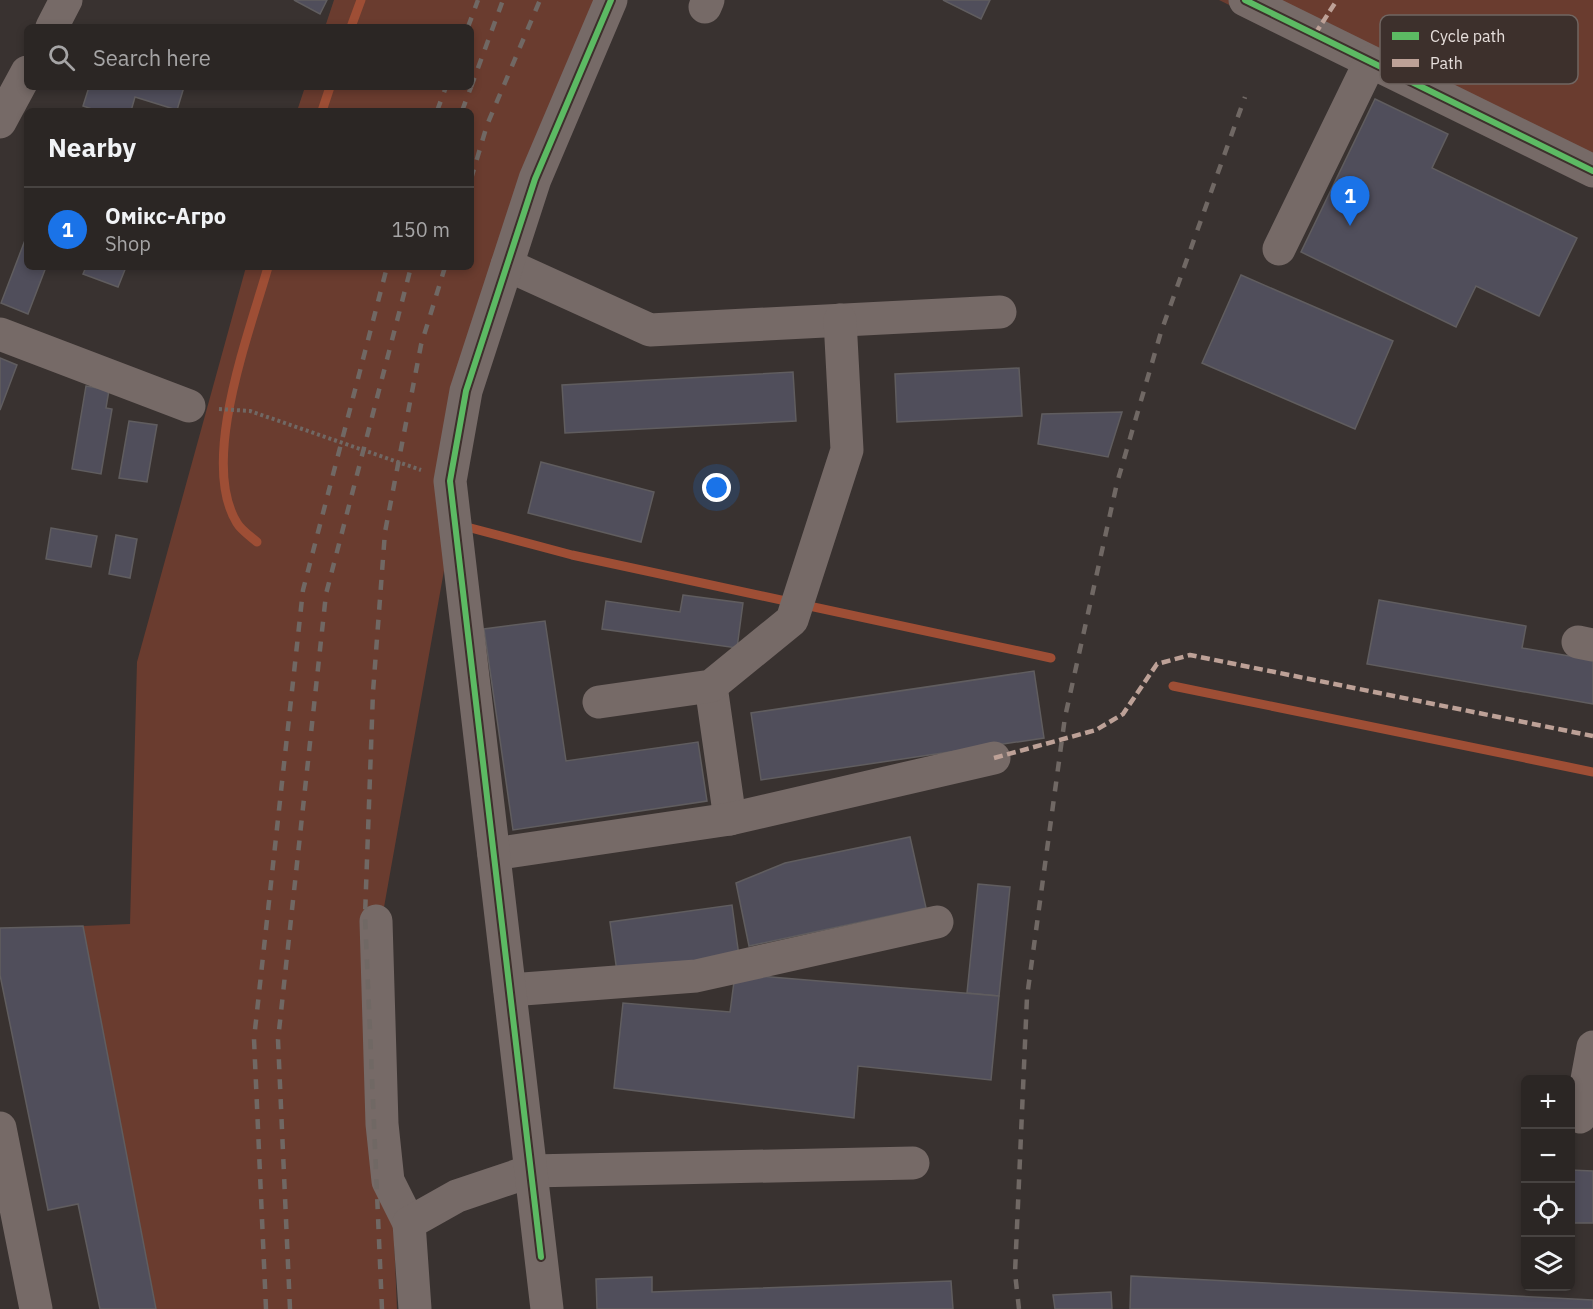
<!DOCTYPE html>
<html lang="en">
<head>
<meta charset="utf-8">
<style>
  body { margin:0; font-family:"IBM Plex Sans",sans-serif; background:#373231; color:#f1f3f6 }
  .controls { position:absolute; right:18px; bottom:18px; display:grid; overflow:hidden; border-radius:9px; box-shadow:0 3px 9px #0003 }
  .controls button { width:54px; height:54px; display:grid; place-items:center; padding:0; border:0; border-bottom:2px solid #474341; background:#2b2624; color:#f1f3f6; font:30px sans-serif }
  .you { position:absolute; left:717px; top:488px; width:21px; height:21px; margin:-15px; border:4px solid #fff; border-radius:50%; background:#1a73e8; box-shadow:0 0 0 9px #1a73e833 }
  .badge { display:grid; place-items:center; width:39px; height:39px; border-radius:50%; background:#1a73e8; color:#fff; font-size:20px; font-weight:700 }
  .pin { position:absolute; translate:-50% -50px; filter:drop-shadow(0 2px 3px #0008) }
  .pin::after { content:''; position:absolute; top:32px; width:21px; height:18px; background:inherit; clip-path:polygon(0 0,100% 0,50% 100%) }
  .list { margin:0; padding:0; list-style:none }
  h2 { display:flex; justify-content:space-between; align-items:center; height:78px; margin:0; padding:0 24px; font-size:26px }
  h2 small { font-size:20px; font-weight:400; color:#a6a5a6 }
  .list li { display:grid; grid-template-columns:39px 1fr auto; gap:18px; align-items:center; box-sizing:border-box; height:84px; padding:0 24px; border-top:2px solid #474341 }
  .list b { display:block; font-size:22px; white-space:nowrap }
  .list p { margin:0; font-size:20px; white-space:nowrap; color:#a6a5a6 }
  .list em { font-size:20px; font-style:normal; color:#a6a5a6 }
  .icon { flex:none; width:33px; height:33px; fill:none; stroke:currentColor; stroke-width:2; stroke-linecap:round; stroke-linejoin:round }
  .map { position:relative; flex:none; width:1593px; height:1309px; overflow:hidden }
  .search { position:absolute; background:#2b2624; box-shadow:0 3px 9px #0003; left:24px; top:24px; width:450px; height:66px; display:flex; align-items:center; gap:15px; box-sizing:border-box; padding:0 21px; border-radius:9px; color:#a6a5a6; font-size:22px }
  .panel { position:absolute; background:#2b2624; box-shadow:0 3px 9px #0003; left:24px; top:108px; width:450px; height:162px; border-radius:9px }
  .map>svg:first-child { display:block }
  .green { fill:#6a3c2f }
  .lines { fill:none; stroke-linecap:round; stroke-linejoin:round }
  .stream { stroke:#9e4e35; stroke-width:9 }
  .building { fill:#504e5b; stroke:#605d5f; stroke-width:1.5 }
  .path { stroke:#706864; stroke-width:4; stroke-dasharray:3 3; stroke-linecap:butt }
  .minor { stroke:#766a67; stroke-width:33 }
  .rail { stroke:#706864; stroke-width:4.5; stroke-dasharray:10 10; stroke-linecap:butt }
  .quiet { stroke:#bda197; stroke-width:4.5; stroke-dasharray:9 4.5; stroke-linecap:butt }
  .cycleway-casing { stroke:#3d302c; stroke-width:10 }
  .cycleway { stroke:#5cba63; stroke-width:6 }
  .key { fill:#3d302c; stroke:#706561; stroke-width:1.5 }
  .key-label { font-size:16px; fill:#e7dfdc }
</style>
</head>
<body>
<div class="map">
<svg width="1593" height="1309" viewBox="0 0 1593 1309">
  <rect width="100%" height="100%" fill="#393230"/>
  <!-- green -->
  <g class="green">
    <path d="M 334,0 L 622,0 L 544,185 L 476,391 L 381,924 L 397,1309 L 156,1309 L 83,926 L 130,924 L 137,662 L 246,267 L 471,267 L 471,111 L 297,111 L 305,87 L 471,87 L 471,27 L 325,27 Z"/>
    <path d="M 1219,0 L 1593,0 L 1593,184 Z"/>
  </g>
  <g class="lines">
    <!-- stream -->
    <g class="stream">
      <path d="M 351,27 L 361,0"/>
      <path d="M 322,111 L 330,87"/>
      <path d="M 467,527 L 572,555 L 1051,658"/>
      <path d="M 257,542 C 250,536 241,530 237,523 C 199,462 250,331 268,267"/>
      <path d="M 1173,686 L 1593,772"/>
    </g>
  </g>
  <!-- building -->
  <g class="building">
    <path d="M 294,0 L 327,0 L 320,14 Z"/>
    <path d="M 943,0 L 990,0 L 981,19 Z"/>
    <path d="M 89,87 L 184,87 L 177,110 L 135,97 L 131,111 L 98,111 L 83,106 Z"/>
    <path d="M 1375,99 L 1448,134 L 1432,168 L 1577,238 L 1539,316 L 1476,286 L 1456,327 L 1301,252 Z"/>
    <path d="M 27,235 L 27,267 L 46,267 L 28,314 L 1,303 Z"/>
    <path d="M 86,267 L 126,267 L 118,287 L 83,274 Z"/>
    <path d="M 1241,275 L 1393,341 L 1355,429 L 1202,363 Z"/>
    <path d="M 0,358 L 17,365 L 0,410 Z"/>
    <path d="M 1019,368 L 1022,416 L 897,422 L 895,374 Z"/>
    <path d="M 793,372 L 796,421 L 565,433 L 562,385 Z"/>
    <path d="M 86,386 L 109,390 L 106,408 L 112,409 L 101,474 L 72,469 Z"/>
    <path d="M 1122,412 L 1108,457 L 1038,444 L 1042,414 Z"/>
    <path d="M 129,421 L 157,425 L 147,482 L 119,478 Z"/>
    <path d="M 541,462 L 654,492 L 641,542 L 528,513 Z"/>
    <path d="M 51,528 L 97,536 L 91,567 L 46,559 Z"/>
    <path d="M 116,535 L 137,539 L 130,578 L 109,574 Z"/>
    <path d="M 683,595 L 743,603 L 737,648 L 602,629 L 606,601 L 680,612 Z"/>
    <path d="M 1379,600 L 1526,626 L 1522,648 L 1593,660 L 1593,704 L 1367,664 Z"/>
    <path d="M 545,621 L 566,761 L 698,742 L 707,801 L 513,830 L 484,629 Z"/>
    <path d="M 1034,671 L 1044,738 L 761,780 L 751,713 Z"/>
    <path d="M 910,837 L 926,908 L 749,946 L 736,883 L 785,863 Z"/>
    <path d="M 978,884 L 1010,887 L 999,996 L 967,993 Z"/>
    <path d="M 732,905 L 739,956 L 617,972 L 610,922 Z"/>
    <path d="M 83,926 L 156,1309 L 100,1309 L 78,1204 L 48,1210 L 0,975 L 0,928 Z"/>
    <path d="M 735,974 L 999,996 L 991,1080 L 858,1066 L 854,1118 L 614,1088 L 623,1003 L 730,1012 Z"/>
    <path d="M 1570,1170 L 1593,1171 L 1593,1223 L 1570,1223 Z"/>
    <path d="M 1131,1276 L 1593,1300 L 1593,1309 L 1130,1309 Z"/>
    <path d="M 652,1277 L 652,1292 L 951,1281 L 953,1309 L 597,1309 L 596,1279 Z"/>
    <path d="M 1111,1292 L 1112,1309 L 1055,1309 L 1053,1295 Z"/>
  </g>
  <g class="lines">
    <!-- path -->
    <path class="path" d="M 219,409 L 250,411 L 421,470"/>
    <!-- minor -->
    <g class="minor">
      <path d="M 1245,0 L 1593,171"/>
      <path d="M 705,7 L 708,0"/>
      <path d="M 52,27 L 66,0"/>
      <path d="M 0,122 L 27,72"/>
      <path d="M 1279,249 L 1370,62"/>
      <path d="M 507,265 L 650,330 L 1000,312"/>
      <path d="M 0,334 L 189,406"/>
      <path d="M 1578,642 L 1593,645"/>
      <path d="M 711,686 L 730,819"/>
      <path d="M 599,702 L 711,686 L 792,620 L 847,450 L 840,320"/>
      <path d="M 494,854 L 730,819 L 994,758"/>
      <path d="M 376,921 L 382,1124 L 388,1181 L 409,1223"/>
      <path d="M 510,990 L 696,976 L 937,922"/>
      <path d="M 1580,1117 L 1593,1047"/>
      <path d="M 0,1128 L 36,1309"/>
      <path d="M 415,1309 L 409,1223 L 457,1196 L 531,1171 L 913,1163"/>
      <path d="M 547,1309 L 450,481 L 466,391 L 535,179 L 611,0"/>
    </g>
    <!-- rail -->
    <g class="rail">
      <path d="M 468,27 L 478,0"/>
      <path d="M 471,87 L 503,0"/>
      <path d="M 437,111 L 446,87"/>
      <path d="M 462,111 L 471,87"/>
      <path d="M 471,179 L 487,125 L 540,0"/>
      <path d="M 266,1309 L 254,1039 L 303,590 L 387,267"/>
      <path d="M 290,1309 L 278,1040 L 326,594 L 411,267"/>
      <path d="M 382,1309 L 365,916 L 373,692 L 385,532 L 421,345 L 445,267"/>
      <path d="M 1019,1309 L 1015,1273 L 1027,997 L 1065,717 L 1117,483 L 1161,332 L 1245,97"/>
    </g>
    <!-- quiet -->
    <g class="quiet">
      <path d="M 1315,34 L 1337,0"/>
      <path d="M 994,758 L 1096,730 L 1123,714 L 1157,664 L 1190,655 L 1593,736"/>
    </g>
    <defs>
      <g id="cycleway">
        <path d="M 1245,0 L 1593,171"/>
        <path d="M 541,1257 L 450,481 L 466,391 L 535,179 L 611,0"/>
      </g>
    </defs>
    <!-- cycleway casing -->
    <use href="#cycleway" class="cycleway-casing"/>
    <!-- cycleway -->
    <use href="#cycleway" class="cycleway"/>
  </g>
  <!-- legend -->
  <rect x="1380" y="15" width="198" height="69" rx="9" class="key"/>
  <rect x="1392" y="32" width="27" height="8" fill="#5cba63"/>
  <rect x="1392" y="59" width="27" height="8" fill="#bda197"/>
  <g class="key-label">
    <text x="1430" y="42">Cycle path</text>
    <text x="1430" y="69">Path</text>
  </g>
</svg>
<div class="controls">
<button>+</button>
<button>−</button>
<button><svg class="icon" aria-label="locate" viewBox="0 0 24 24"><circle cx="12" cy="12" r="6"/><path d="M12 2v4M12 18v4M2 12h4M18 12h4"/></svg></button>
<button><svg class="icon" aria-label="layers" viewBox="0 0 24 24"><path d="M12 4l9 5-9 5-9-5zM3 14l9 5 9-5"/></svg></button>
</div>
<div class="you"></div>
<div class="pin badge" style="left:1350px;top:226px">1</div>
<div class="search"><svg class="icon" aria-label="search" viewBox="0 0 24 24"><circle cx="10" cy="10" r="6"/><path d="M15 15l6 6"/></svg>Search here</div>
<section class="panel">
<h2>Nearby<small></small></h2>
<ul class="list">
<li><span class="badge">1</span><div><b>Омiкс-Агро</b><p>Shop</p></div><em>150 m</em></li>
</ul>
</section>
</div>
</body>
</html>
